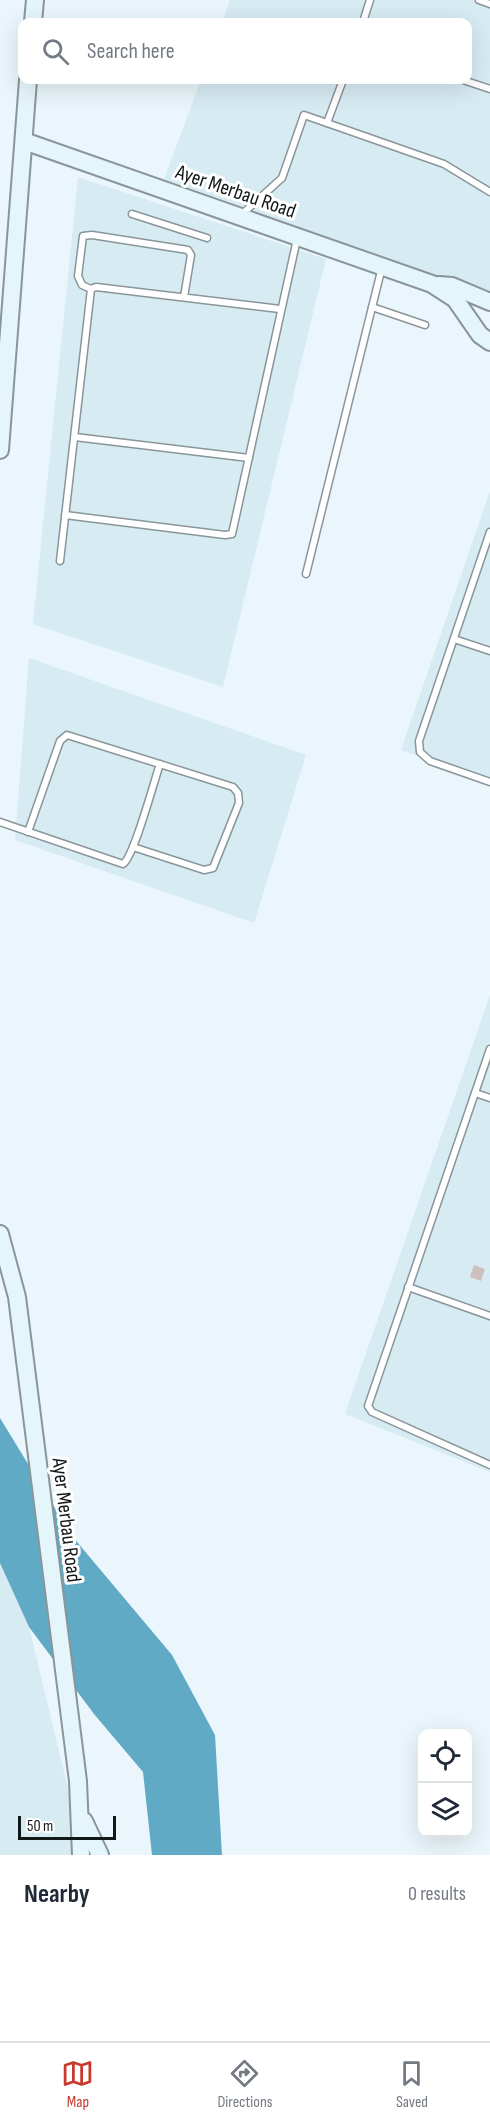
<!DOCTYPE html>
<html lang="en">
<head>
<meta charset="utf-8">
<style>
  body { margin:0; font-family:"Sofia Sans Condensed",sans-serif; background:#f2f2f3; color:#1f2937 }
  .controls { position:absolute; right:18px; bottom:18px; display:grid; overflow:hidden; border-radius:12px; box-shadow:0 6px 24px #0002 }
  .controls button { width:54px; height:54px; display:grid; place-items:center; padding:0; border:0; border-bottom:2px solid #e0e1e3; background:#fff; color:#1f2937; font:30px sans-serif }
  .scale { position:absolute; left:18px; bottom:15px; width:98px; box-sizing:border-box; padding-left:6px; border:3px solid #121718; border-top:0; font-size:16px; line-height:21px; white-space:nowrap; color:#121718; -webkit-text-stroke:4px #fff; paint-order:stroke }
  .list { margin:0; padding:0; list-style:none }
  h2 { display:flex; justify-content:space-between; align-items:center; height:78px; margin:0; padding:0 24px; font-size:26px }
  h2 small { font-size:20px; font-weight:400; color:#747a83 }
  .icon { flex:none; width:33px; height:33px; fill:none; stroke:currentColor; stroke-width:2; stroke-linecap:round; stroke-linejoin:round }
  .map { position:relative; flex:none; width:490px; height:1855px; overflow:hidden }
  .search { position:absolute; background:#fff; box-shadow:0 6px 24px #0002; left:18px; right:18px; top:18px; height:66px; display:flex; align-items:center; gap:15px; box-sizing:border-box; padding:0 21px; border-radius:12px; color:#747a83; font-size:22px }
  .sheet { height:186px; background:#fff }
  nav { display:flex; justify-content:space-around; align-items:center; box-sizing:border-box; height:84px; border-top:2px solid #e0e1e3; background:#fff; font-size:16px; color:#747a83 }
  nav a { display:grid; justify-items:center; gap:3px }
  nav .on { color:#c6392c }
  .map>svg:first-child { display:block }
  .built { fill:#d7ebf3 }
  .water { fill:#61aac5 }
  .building { fill:#ccbfbd }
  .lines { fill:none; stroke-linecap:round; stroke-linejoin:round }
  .lane-casing { stroke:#8a9599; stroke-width:9 }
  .secondary-casing { stroke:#8a9599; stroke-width:20 }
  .lane { stroke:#fff; stroke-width:6 }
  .secondary { stroke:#e4f6fc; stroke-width:16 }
  .labels { text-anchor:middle; stroke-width:6; stroke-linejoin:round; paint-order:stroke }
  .street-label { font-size:21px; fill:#121718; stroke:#fff }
</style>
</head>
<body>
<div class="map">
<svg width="490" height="1855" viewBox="0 0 490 1855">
  <rect width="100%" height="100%" fill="#eaf6fb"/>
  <!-- built -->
  <g class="built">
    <path d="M 230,0 L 490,0 L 490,294 L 164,179 L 201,80 L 468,80 L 468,22 L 222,22 Z"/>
    <path d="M 78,177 L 326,259 L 223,687 L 33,624 Z"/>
    <path d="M 490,491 L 490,782 L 401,750 Z"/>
    <path d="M 29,658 L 306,755 L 254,923 L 15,840 Z"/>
    <path d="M 490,995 L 490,1472 L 345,1414 Z"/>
    <path d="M 0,1563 L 29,1627 L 84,1855 L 0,1855 Z"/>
  </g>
  <!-- water -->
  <path class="water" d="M 0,1418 L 72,1536 L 172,1655 L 215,1735 L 222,1855 L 152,1855 L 143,1772 L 94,1714 L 29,1627 L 0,1563 Z"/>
  <!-- building -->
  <path class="building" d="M 474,1265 L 485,1269 L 481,1281 L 470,1277 Z"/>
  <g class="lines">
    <defs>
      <g id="lane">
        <path d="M 479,0 L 490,4"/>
        <path d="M 363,22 L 370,0"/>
        <path d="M 343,80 L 327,123 L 444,164 L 490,192"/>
        <path d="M 463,80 L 490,89"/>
        <path d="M 132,214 L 207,238"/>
        <path d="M 241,215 L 282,178 L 304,115 L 327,123"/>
        <path d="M 184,297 L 191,255 L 188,250 L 92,235 L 83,236 L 78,276 L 82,285 L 91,289 L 96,287 L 280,309"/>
        <path d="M 372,307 L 425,325"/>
        <path d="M 75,437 L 249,458"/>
        <path d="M 65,515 L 225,535 L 232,534 L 297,239"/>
        <path d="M 490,532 L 419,741 L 420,752 L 430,761 L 490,782"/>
        <path d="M 60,561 L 91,289"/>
        <path d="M 306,574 L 382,267"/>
        <path d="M 454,639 L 490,651"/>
        <path d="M 0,822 L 123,864 C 134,857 154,781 160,764"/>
        <path d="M 28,832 L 60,741 L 67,735 L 233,787 L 238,793 L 239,803 L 213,868 L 204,870 L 133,847"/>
        <path d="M 490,1049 L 368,1406 L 372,1412 L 490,1465"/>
        <path d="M 475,1093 L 490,1098"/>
        <path d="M 408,1287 L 490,1316"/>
      </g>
      <g id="secondary">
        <path d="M 33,22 L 35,0"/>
        <path d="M 24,141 L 432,284 L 455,299 L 480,335 L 490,342"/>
        <path d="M 439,285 L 452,286 L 490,302"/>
        <path d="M 0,450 L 28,80"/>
        <path d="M 0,1234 L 17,1297 L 78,1781 L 81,1855"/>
        <path d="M 84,1821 L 100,1855"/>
      </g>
    </defs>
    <!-- lane casing -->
    <use href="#lane" class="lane-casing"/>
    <!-- secondary casing -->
    <use href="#secondary" class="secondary-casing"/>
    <!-- lane -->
    <use href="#lane" class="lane"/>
    <!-- secondary -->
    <use href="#secondary" class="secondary"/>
  </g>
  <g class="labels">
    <!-- street labels -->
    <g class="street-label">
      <text transform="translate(236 191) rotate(19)" y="7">Ayer Merbau Road</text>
      <text transform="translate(67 1520) rotate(83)" y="7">Ayer Merbau Road</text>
    </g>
  </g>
</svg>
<div class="controls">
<button><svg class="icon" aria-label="locate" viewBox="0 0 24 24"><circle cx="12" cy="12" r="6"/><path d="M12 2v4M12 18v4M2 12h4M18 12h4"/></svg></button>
<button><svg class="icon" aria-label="layers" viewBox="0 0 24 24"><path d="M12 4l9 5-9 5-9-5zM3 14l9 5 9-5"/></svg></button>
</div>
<div class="scale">50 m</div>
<div class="search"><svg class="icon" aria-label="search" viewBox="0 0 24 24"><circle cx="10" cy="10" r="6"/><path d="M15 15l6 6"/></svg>Search here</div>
</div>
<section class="sheet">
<h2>Nearby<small>0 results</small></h2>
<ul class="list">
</ul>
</section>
<nav>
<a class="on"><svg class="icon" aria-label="map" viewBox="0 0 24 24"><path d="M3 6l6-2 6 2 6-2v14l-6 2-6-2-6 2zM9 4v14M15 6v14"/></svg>Map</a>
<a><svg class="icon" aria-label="directions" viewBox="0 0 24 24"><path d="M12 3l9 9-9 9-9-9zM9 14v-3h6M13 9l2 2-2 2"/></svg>Directions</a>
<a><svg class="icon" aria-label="saved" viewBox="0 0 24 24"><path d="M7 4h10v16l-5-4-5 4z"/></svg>Saved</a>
</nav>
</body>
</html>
